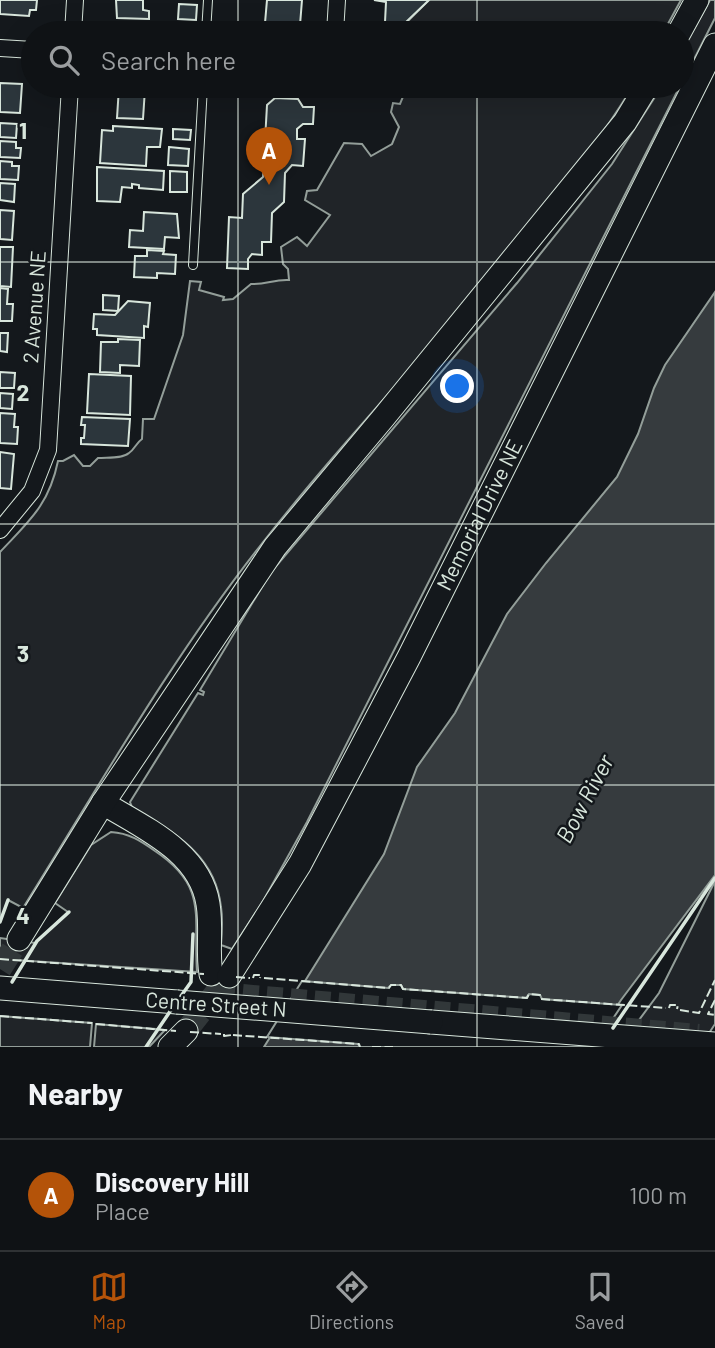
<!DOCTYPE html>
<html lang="en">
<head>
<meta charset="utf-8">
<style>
  body { margin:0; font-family:Barlow,sans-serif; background:#1d2022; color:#f1f3f6 }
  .you { position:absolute; left:458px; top:387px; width:24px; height:24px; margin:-18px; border:5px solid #fff; border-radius:50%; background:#1a73e8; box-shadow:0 0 0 10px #1a73e833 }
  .badge { display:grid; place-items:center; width:46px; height:46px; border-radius:50%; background:#b45309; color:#fff; font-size:23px; font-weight:700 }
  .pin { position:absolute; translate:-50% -58px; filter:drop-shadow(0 2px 4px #0008) }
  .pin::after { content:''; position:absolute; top:37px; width:24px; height:21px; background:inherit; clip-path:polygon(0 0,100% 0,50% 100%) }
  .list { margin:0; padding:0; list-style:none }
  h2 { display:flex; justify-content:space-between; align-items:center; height:91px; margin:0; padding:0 28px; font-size:30px }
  h2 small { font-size:23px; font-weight:400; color:#9b9ea0 }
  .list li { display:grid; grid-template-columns:46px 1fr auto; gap:21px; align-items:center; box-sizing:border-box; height:112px; padding:0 28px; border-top:2px solid #2f3234 }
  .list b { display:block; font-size:26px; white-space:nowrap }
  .list p { margin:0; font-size:23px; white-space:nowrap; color:#9b9ea0 }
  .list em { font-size:23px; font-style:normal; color:#9b9ea0 }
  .icon { flex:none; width:38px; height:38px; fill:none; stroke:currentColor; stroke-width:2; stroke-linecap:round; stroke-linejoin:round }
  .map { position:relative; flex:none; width:715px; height:1047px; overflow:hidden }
  .search { position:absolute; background:#0f1215; box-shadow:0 7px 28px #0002; left:21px; right:21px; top:21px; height:77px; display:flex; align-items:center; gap:18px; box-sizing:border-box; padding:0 24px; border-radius:38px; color:#9b9ea0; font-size:26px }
  .sheet { height:203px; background:#0f1215 }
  nav { display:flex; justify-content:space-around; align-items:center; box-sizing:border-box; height:98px; border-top:2px solid #2f3234; background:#0f1215; font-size:19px; color:#9b9ea0 }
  nav a { display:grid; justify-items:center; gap:4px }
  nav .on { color:#b45309 }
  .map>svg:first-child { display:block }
  .green { fill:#202428; stroke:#939e99; stroke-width:2 }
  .water { fill:#363b3e; stroke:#939e99; stroke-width:2 }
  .pier { fill:#14181c; stroke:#939e99; stroke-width:2 }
  .building { fill:#2c363c; stroke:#d8e6dc; stroke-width:2 }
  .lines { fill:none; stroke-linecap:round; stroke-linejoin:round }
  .street-tunnel { stroke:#313739; stroke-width:16; stroke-dasharray:16 8; stroke-linecap:butt }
  .secondary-tunnel { stroke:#313739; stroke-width:23; stroke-dasharray:23 11; stroke-linecap:butt }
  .lane-casing { stroke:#d8e6dc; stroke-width:10 }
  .street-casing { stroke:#d8e6dc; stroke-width:18 }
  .secondary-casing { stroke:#d8e6dc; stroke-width:25 }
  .lane { stroke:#14181c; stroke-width:8 }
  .street { stroke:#14181c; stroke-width:16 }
  .secondary { stroke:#14181c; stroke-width:23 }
  .secondary-bridge-casing { stroke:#d8e6dc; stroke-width:25; stroke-linecap:butt }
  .secondary-bridge { stroke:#14181c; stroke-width:23 }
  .fence { stroke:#d8e6dc; stroke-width:2; stroke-dasharray:9 3.5; stroke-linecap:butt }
  .wall { stroke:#d8e6dc; stroke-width:3.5 }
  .grid { fill:none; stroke:#d8e6dc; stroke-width:2; stroke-opacity:0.55 }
  .labels { text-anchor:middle; stroke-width:5; stroke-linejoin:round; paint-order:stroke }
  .street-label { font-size:21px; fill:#d8e6dc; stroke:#14181c }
  .water-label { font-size:23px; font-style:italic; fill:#d8e6dc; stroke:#14181c }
  .grid-label { font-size:23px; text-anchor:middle; font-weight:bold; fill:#d8e6dc; stroke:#14181c; stroke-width:5; stroke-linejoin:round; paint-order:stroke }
</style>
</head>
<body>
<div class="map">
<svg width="715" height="1047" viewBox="0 0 715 1047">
  <rect width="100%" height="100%" fill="#14181c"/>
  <!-- green -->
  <g class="green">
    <path d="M 429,0 L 681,0 L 663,33 L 364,33 L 365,26 L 403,26 Z"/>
    <path d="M 710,0 L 715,0 L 715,18 L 682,83 L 682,50 Z"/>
    <path d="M 402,86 L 633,86 C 530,253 381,391 260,546 C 171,659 99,786 23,908 L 8,900 L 0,922 L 0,552 C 29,521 49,505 58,461 L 63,461 L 74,455 L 83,466 L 90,466 L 98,458 C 107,457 122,459 129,453 C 135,449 136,443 142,439 L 143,419 L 154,419 L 183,335 L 190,281 L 201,282 L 199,290 L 224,297 L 223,300 L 233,299 L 251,284 C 266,285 274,279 289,280 L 288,269 L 283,264 L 281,247 L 297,237 L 307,246 L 330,215 L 305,200 L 307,191 L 317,190 L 344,143 L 362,144 L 371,156 L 392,144 L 399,127 L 391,112 L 393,103 L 400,104 L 407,87 Z"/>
    <path d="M 662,86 L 680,86 L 307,822 L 262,903 L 232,949 L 221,945 C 222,933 223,920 221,907 C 215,853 173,833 132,807 L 130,802 L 198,693 L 203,695 L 204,692 L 200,690 L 271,572 L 517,283 L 581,203 L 612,164 Z"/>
    <path d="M 111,832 C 129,833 141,841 155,851 C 209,887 193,917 197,972 L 0,959 L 0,938 L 35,943 L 68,912 L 55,903 L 91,845 Z"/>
    <path d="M 715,881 L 715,1024 L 700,1047 L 619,1047 L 659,993 Z"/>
    <path d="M 0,1016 L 92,1023 L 90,1047 L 0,1047 Z"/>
    <path d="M 96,1024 L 156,1029 L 165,1030 L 149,1047 L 94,1047 Z"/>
  </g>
  <!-- water -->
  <path class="water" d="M 715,292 L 715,875 L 621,1000 L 590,1047 L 264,1047 L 384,854 L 417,767 L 455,713 L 507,614 L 546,563 L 617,477 L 638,434 L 654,388 L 665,365 Z"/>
  <!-- pier -->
  <path class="pier" d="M 302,981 L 388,988 L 391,985 L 401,985 L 403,989 L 526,998 L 529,994 L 540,995 L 542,999 L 622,1005 L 594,1047 L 360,1047 L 358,1044 L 267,1037 Z"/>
  <!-- building -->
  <g class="building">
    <path d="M 0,0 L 37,0 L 36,10 L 30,10 L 29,16 L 0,14 Z"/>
    <path d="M 116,0 L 143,0 L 143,10 L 149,11 L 149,19 L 117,18 Z"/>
    <path d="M 267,0 L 302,0 L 300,25 L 289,24 L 289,29 L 278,28 L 278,24 L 265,23 Z"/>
    <path d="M 374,0 L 429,0 L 404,24 L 385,22 L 386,2 Z"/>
    <path d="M 179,4 L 197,5 L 196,20 L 178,19 Z"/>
    <path d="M 0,83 L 22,84 L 20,113 L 0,112 Z"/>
    <path d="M 119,87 L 145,89 L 143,119 L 117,118 Z"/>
    <path d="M 275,98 L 298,99 L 303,107 L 314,107 L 313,124 L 303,124 L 297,129 L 297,139 L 305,139 L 303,166 L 292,165 L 285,173 L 284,202 L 272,213 L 271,242 L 262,242 L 262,255 L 252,254 L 248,259 L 248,269 L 227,268 L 229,217 L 242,218 L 243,194 L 263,177 L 267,105 Z"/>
    <path d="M 0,123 L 17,124 L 16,138 L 0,137 Z"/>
    <path d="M 113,126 L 162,129 L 160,147 L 147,147 L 146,166 L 100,163 L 102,130 L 113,131 Z"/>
    <path d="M 173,129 L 191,130 L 190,140 L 173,139 Z"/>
    <path d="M 0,141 L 16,142 L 16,148 L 21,148 L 20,158 L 0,157 Z"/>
    <path d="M 169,147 L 189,149 L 188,166 L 168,165 Z"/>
    <path d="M 0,161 L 12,162 L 12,166 L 19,166 L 18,180 L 0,179 Z"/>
    <path d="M 97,167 L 164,171 L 163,190 L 139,188 L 139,185 L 132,184 L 132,188 L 122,187 L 120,202 L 97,201 Z"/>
    <path d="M 170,171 L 187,172 L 187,192 L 170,192 Z"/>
    <path d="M 0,183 L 15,184 L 14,202 L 0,200 Z"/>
    <path d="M 0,210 L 14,211 L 12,240 L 0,239 Z"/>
    <path d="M 144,212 L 177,214 L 179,238 L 165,237 L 164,249 L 129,247 L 130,230 L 143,231 Z"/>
    <path d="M 0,247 L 13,247 L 11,287 L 0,286 Z"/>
    <path d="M 147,250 L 164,251 L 163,254 L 176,255 L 175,274 L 157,273 L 157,278 L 134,277 L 135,256 L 147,256 Z"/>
    <path d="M 0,288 L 8,289 L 7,304 L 13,304 L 12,321 L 0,321 Z"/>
    <path d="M 103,295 L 119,296 L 118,311 L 103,310 Z"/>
    <path d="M 128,301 L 150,303 L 148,327 L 144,326 L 144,338 L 97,335 L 97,329 L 93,329 L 94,314 L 115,315 Z"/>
    <path d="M 0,333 L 8,333 L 7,352 L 0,351 Z"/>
    <path d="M 118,339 L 140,340 L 139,366 L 120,365 L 120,373 L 100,372 L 101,342 L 118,342 Z"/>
    <path d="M 0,372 L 15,373 L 14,388 L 0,388 Z"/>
    <path d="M 89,374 L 131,376 L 130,415 L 87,413 Z"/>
    <path d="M 0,393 L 13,394 L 12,409 L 0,408 Z"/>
    <path d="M 0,413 L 15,414 L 14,427 L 18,427 L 17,444 L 0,443 Z"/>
    <path d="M 82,417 L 130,419 L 128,446 L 81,444 L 81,438 L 84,438 L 85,425 L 81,425 Z"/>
    <path d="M 0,452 L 14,454 L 11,489 L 0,488 Z"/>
  </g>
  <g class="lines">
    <!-- street-tunnel -->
    <path class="street-tunnel" d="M 219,990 L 699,1032"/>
    <!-- secondary-tunnel -->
    <g class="secondary-tunnel">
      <path d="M 0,969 L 19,939"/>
      <path d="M 186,1031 L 229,976"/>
    </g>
    <defs>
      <g id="lane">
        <path d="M 206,33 L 208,0"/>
        <path d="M 193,265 L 203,86"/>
      </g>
      <g id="street">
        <path d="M 73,33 L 75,0"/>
        <path d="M 335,33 L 337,0"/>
        <path d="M 0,48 L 33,50"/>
        <path d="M 0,530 L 32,491 L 48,450 L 70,86"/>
      </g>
      <g id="secondary">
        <path d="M 679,33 L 697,0"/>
        <path d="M 103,803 C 144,828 200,852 208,904 C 212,928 207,951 211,974"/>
        <path d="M 19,939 L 103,803 L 275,547 L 384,417 L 625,122 L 647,86"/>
        <path id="s1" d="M 229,976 L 300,864 L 409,657 L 715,45"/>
        <path d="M 0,988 L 177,1002"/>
        <path d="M 431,1022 L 715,1044"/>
        <path d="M 170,1047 L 186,1031"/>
      </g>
    </defs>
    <!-- lane casing -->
    <use href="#lane" class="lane-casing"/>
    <!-- street casing -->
    <use href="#street" class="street-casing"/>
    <!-- secondary casing -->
    <use href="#secondary" class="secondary-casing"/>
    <!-- lane -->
    <use href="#lane" class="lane"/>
    <!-- street -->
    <use href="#street" class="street"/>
    <!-- secondary -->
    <use href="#secondary" class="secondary"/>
    <defs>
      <path id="secondary-bridge" d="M 177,1002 L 431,1022"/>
    </defs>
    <!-- secondary-bridge casing -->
    <use href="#secondary-bridge" class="secondary-bridge-casing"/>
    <!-- secondary-bridge -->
    <use href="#secondary-bridge" class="secondary-bridge"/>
    <!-- fence -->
    <g class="fence">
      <path d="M 0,959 L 204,974"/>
      <path d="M 236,977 L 250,978"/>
      <path d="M 253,978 L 254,975 L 261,975 L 260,978"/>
      <path d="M 264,978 L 389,988 L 391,985 L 401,985 L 403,989 L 527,998 L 529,994 L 540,995 L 541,999 L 666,1008"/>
      <path d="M 715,1000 L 708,1014 L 715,1015"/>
      <path d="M 669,1008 L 670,1005 L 678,1005 L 677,1009"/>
      <path d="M 680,1010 L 699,1013 L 715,980"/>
      <path d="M 0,1016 L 92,1023"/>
      <path d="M 96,1024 L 176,1031"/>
      <path d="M 190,1032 L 221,1034"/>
      <path d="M 224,1034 L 224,1036 L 232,1035"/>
      <path d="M 233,1035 L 359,1044 L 360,1047"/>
      <path d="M 372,1047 L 393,1047"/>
    </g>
    <!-- wall -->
    <g class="wall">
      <path d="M 0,922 L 8,900"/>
      <path d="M 12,982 L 37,941 L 69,912"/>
      <path d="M 181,996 L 191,982 L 193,934"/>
      <path d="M 613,1028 L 715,878"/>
      <path d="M 146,1047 L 171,1010"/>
    </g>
  </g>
  <!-- grid -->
  <path class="grid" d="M 238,0 L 238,33M 477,0 L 477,33M 238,86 L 238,1047M 477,86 L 477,1047M 0,262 L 715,262M 0,524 L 715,524M 0,785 L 715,785"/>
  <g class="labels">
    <!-- street labels -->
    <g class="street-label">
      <text transform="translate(35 307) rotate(-86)" y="7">2 Avenue NE</text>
      <text dy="7" stroke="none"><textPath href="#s1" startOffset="525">Memorial Drive NE</textPath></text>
      <text transform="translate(216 1005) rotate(4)" y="7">Centre Street N</text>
    </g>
    <!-- water labels -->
    <g class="water-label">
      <text transform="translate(585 799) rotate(-62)" y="8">Bow River</text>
    </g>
  </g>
  <g class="grid-label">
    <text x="23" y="139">1</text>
    <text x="23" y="401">2</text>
    <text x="23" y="662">3</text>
    <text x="23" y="924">4</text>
  </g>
</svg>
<div class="you"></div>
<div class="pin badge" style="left:269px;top:185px">A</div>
<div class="search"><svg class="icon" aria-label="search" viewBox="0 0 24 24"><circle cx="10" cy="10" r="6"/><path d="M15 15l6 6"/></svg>Search here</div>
</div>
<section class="sheet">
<h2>Nearby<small></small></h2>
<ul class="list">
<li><span class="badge">A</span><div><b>Discovery Hill</b><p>Place</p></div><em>100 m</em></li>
</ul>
</section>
<nav>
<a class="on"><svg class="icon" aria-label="map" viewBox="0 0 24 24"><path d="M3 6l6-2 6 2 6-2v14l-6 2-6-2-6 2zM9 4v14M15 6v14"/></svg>Map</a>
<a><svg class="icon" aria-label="directions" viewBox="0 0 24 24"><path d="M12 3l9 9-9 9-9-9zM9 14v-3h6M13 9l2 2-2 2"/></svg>Directions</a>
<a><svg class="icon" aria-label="saved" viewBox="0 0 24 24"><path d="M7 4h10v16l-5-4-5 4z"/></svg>Saved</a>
</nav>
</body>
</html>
